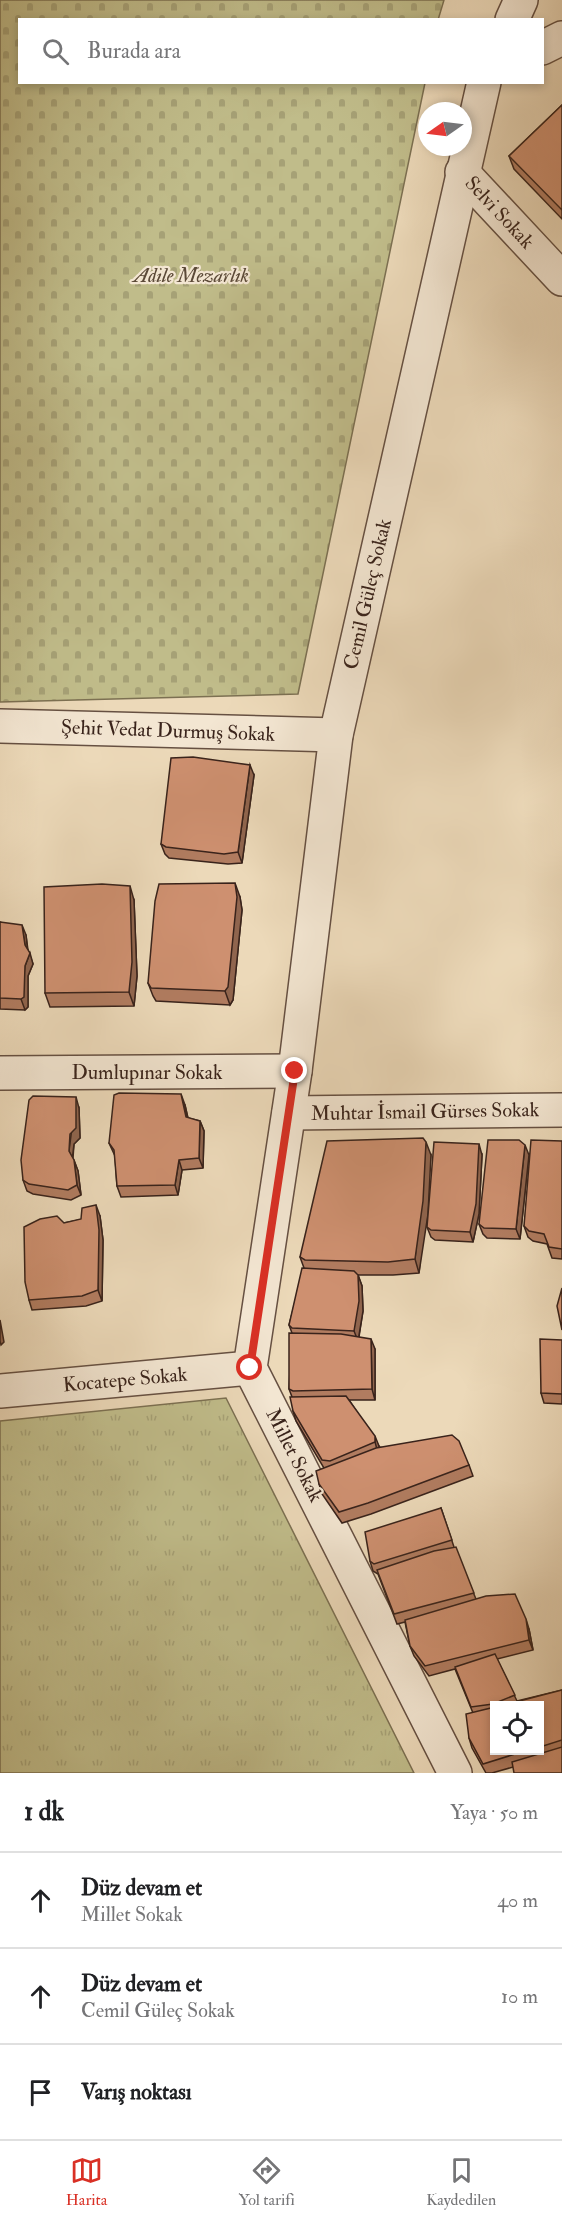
<!DOCTYPE html>
<html lang="tr">
<head>
<meta charset="utf-8">
<style>
  body { margin:0; font-family:"IM FELL Double Pica",serif; background:#f2f2f2; color:#202124 }
  .controls { position:absolute; right:18px; bottom:18px; display:grid; overflow:hidden; border-radius:0px; box-shadow:0 3px 9px #0003 }
  .controls button { width:54px; height:54px; display:grid; place-items:center; padding:0; border:0; border-bottom:2px solid #e0e0e0; background:#fff; color:#202124; font:30px sans-serif }
  .compass { position:absolute; left:418px; top:102px; width:54px; height:54px; border-radius:50%; background:#fff; box-shadow:0 3px 9px #0003; rotate:256deg }
  .stop { position:absolute; width:18px; height:18px; margin:-14px; border:4px solid #d93025; border-radius:50%; background:#fff }
  .stop.end { background:#d93025; border-color:#fff; box-shadow:0 2px 6px #0008 }
  .list { margin:0; padding:0; list-style:none }
  h2 { display:flex; justify-content:space-between; align-items:center; height:78px; margin:0; padding:0 24px; font-size:26px }
  h2 small { font-size:20px; font-weight:400; color:#757577 }
  .list li { display:grid; grid-template-columns:39px 1fr auto; gap:18px; align-items:center; box-sizing:border-box; height:96px; padding:0 24px; border-top:2px solid #e0e0e0 }
  .list b { display:block; font-size:22px; white-space:nowrap }
  .list p { margin:0; font-size:20px; white-space:nowrap; color:#757577 }
  .list em { font-size:20px; font-style:normal; color:#757577 }
  .icon { flex:none; width:33px; height:33px; fill:none; stroke:currentColor; stroke-width:2; stroke-linecap:round; stroke-linejoin:round }
  .map { position:relative; flex:none; width:562px; height:1773px; overflow:hidden }
  .search { position:absolute; background:#fff; box-shadow:0 3px 9px #0003; left:18px; right:18px; top:18px; height:66px; display:flex; align-items:center; gap:15px; box-sizing:border-box; padding:0 21px; border-radius:0px; color:#757577; font-size:22px }
  .sheet { height:366px; background:#fff }
  nav { display:flex; justify-content:space-around; align-items:center; box-sizing:border-box; height:84px; border-top:2px solid #e0e0e0; background:#fff; font-size:16px; color:#757577 }
  nav a { display:grid; justify-items:center; gap:3px }
  nav .on { color:#d93025 }
  .map>svg:first-child { display:block }
  .cemetery { fill:url(#cemetery-stones); stroke:#7c7052; stroke-width:1.5 }
  .park { fill:url(#park-tufts); stroke:#7c7052; stroke-width:1.5 }
  .lines { fill:none; stroke-linecap:round; stroke-linejoin:round }
  .minor-casing { stroke:#665042; stroke-width:36 }
  .minor { stroke:#f3e6d2; stroke-width:33 }
  .wall { fill:#b17c60; stroke:#39231b; stroke-width:1.5; fill-rule:evenodd }
  .shaded-wall { fill:#90654e; stroke:#39231b; stroke-width:1.5 }
  .building { fill:#ce9070; stroke:#39231b; stroke-width:1.5 }
  .route { stroke:#d93025; stroke-width:8 }
  .labels { text-anchor:middle; stroke-width:4.5; stroke-linejoin:round; paint-order:stroke }
  .street-label { font-size:20px; fill:#39231b; stroke:#f3e6d2 }
  .park-label { font-size:20px; font-style:italic; fill:#5b4937; stroke:#f3e6d2 }
</style>
</head>
<body>
<div class="map">
<svg width="562" height="1773" viewBox="0 0 562 1773">
  <defs>
    <pattern id="cemetery-stones" width="16" height="16" patternUnits="userSpaceOnUse" patternTransform="scale(1.5)"><rect width="16" height="16" fill="#c0bc8a"/><path d="M2 7V4a2 2 0 0 1 4 0v3zM10 15v-3a2 2 0 0 1 4 0v3z" fill="#a6a176"/></pattern>
    <pattern id="park-tufts" width="24" height="20" patternUnits="userSpaceOnUse" patternTransform="scale(1.5)"><rect width="24" height="20" fill="#c0bc8a"/><path d="M3 7l-1-3M5 7V3M7 7l1-3M15 17l-1-3M17 17v-4M19 17l1-3" fill="none" stroke="#a6a176"/></pattern>
  </defs>
  <rect width="100%" height="100%" fill="#ecd9b9"/>
  <filter id="stains"><feTurbulence type="fractalNoise" baseFrequency=".00333" numOctaves="4"/><feColorMatrix values="0 0 0 0 .2 0 0 0 0 .09 0 0 0 0 .02 0 0 0 .5 -.17"/></filter>
  <radialGradient id="worn" r=".72"><stop offset=".6" stop-color="#630" stop-opacity="0"/><stop offset="1" stop-color="#630" stop-opacity=".3"/></radialGradient>
  <!-- cemetery -->
  <path class="cemetery" d="M 0,0 L 444,0 L 438,20 L 20,20 L 20,82 L 425,83 L 298,694 L 0,702 Z"/>
  <!-- park -->
  <path class="park" d="M 226,1398 L 414,1773 L 0,1773 L 0,1421 Z"/>
  <g class="lines">
    <defs>
      <g id="minor">
        <path d="M 512,20 L 521,0"/>
        <path d="M 542,48 L 562,38"/>
        <path d="M 462,172 L 562,279"/>
        <path d="M 0,726 L 336,735"/>
        <path d="M 0,1073 L 295,1071"/>
        <path d="M 289,1113 L 562,1110"/>
        <path d="M 0,1391 L 250,1368"/>
        <path d="M 455,1773 L 250,1368 L 295,1071 L 336,735 L 484,82"/>
      </g>
    </defs>
    <!-- minor casing -->
    <use href="#minor" class="minor-casing"/>
    <!-- minor -->
    <use href="#minor" class="minor"/>
  </g>
  <!-- wall -->
  <g class="wall">
    <path d="M 562,105 L 562,219 L 514,169 L 509,156 Z"/>
    <path d="M 254,775 L 242,863 L 228,864 L 169,858 L 165,854 L 161,844 Z"/>
    <path d="M 240,897 L 242,910 L 233,1000 L 230,1005 L 156,1001 L 153,996 L 148,983 Z"/>
    <path d="M 134,900 L 137,976 L 134,1006 L 50,1007 L 45,993 Z"/>
    <path d="M 0,922 L 26,935 L 28,950 L 33,964 L 28,976 L 28,1007 L 25,1010 L 0,1009 Z"/>
    <path d="M 185,1105 L 188,1118 L 200,1121 L 204,1131 L 203,1168 L 182,1170 L 178,1195 L 121,1197 L 117,1186 L 115,1156 L 109,1143 Z"/>
    <path d="M 79,1108 L 80,1138 L 74,1144 L 73,1158 L 78,1171 L 81,1195 L 71,1200 L 33,1194 L 27,1191 L 23,1180 Z"/>
    <path d="M 562,1141 L 562,1259 L 552,1258 L 547,1244 L 533,1241 L 528,1237 L 524,1226 Z"/>
    <path d="M 431,1155 L 419,1273 L 393,1275 L 358,1275 L 362,1286 L 363,1311 L 359,1337 L 375,1349 L 375,1400 L 349,1400 L 379,1446 L 379,1447 L 469,1465 L 473,1476 L 371,1514 L 342,1523 L 322,1494 L 319,1484 L 324,1468 L 296,1421 L 293,1411 L 292,1397 L 289,1389 L 292,1333 L 289,1325 L 304,1268 L 300,1257 Z"/>
    <path d="M 482,1155 L 479,1214 L 473,1242 L 435,1240 L 431,1237 L 427,1227 Z"/>
    <path d="M 529,1155 L 520,1239 L 487,1238 L 483,1234 L 479,1224 Z"/>
    <path d="M 100,1216 L 103,1240 L 102,1301 L 86,1306 L 32,1310 L 29,1300 L 64,1223 Z"/>
    <path d="M 562,1340 L 562,1404 L 544,1403 L 541,1393 Z"/>
    <path d="M 441,1508 L 454,1547 L 476,1599 L 529,1629 L 533,1650 L 497,1659 L 517,1701 L 562,1690 L 562,1773 L 513,1767 L 492,1773 L 486,1773 L 472,1748 L 469,1738 L 473,1713 L 455,1669 L 429,1676 L 414,1656 L 410,1646 L 405,1622 L 397,1624 L 378,1574 L 373,1571 L 370,1561 ZM 495,1706 L 540,1706 L 540,1750 L 495,1750 Z"/>
  </g>
  <!-- shaded-wall -->
  <g class="shaded-wall">
    <path d="M 250,765 L 254,775 L 242,863 L 238,852 Z"/>
    <path d="M 235,883 L 240,897 L 242,910 L 233,1000 L 230,1005 L 225,991 Z"/>
    <path d="M 130,886 L 134,900 L 137,976 L 134,1006 L 129,992 Z"/>
    <path d="M 22,925 L 26,935 L 28,955 L 25,945 Z"/>
    <path d="M 30,953 L 33,964 L 28,976 L 28,1007 L 25,1010 L 21,999 L 25,966 Z"/>
    <path d="M 181,1094 L 185,1105 L 190,1128 L 186,1117 Z"/>
    <path d="M 76,1097 L 79,1108 L 80,1138 L 74,1144 L 72,1161 L 69,1151 Z"/>
    <path d="M 200,1121 L 204,1131 L 203,1168 L 199,1158 Z"/>
    <path d="M 426,1142 L 431,1155 L 428,1214 L 419,1273 L 415,1259 Z"/>
    <path d="M 479,1144 L 482,1155 L 479,1214 L 473,1242 L 470,1232 Z"/>
    <path d="M 525,1145 L 529,1155 L 520,1239 L 516,1229 Z"/>
    <path d="M 74,1160 L 78,1171 L 81,1195 L 77,1185 Z"/>
    <path d="M 179,1160 L 182,1170 L 178,1195 L 175,1185 Z"/>
    <path d="M 96,1205 L 100,1216 L 103,1240 L 102,1301 L 98,1290 Z"/>
    <path d="M 358,1275 L 362,1286 L 363,1311 L 358,1341 L 354,1331 Z"/>
    <path d="M 0,1320 L 4,1342 L 1,1345 L 0,1341 Z"/>
    <path d="M 371,1339 L 375,1349 L 375,1400 L 372,1389 Z"/>
    <path d="M 375,1436 L 379,1446 L 378,1453 L 375,1442 Z"/>
    <path d="M 526,1619 L 529,1629 L 533,1650 L 529,1640 Z"/>
  </g>
  <!-- building -->
  <g class="building">
    <path d="M 562,105 L 562,210 L 509,156 Z"/>
    <path d="M 193,757 L 250,765 L 238,852 L 224,854 L 166,847 L 161,844 L 171,758 Z"/>
    <path d="M 235,883 L 237,897 L 228,987 L 225,991 L 151,988 L 148,983 L 155,901 L 159,884 Z"/>
    <path d="M 102,884 L 130,886 L 132,962 L 129,992 L 45,993 L 44,887 Z"/>
    <path d="M 0,922 L 22,925 L 25,945 L 30,953 L 25,966 L 24,997 L 21,999 L 0,998 Z"/>
    <path d="M 119,1093 L 181,1094 L 186,1117 L 200,1121 L 199,1158 L 179,1160 L 175,1185 L 117,1186 L 114,1150 L 109,1143 L 114,1095 Z"/>
    <path d="M 33,1096 L 76,1097 L 76,1128 L 70,1134 L 69,1151 L 74,1160 L 77,1185 L 68,1190 L 29,1184 L 23,1180 L 21,1160 L 29,1100 Z"/>
    <path d="M 423,1138 L 426,1142 L 423,1201 L 415,1259 L 388,1262 L 305,1260 L 300,1257 L 327,1141 Z"/>
    <path d="M 488,1140 L 519,1140 L 525,1145 L 516,1229 L 484,1228 L 479,1224 Z"/>
    <path d="M 531,1140 L 562,1141 L 562,1249 L 549,1247 L 544,1234 L 529,1231 L 524,1226 Z"/>
    <path d="M 434,1142 L 479,1144 L 476,1204 L 470,1232 L 431,1230 L 427,1227 Z"/>
    <path d="M 96,1205 L 99,1230 L 98,1290 L 82,1296 L 29,1300 L 25,1282 L 24,1227 L 40,1219 L 57,1216 L 64,1223 L 81,1219 L 82,1208 Z"/>
    <path d="M 302,1268 L 354,1271 L 358,1275 L 359,1301 L 354,1331 L 292,1328 L 289,1325 Z"/>
    <path d="M 562,1288 L 562,1330 L 557,1306 Z"/>
    <path d="M 289,1333 L 341,1334 L 371,1339 L 372,1389 L 293,1391 L 289,1389 Z"/>
    <path d="M 540,1339 L 562,1340 L 562,1394 L 541,1393 Z"/>
    <path d="M 346,1396 L 375,1436 L 375,1442 L 330,1461 L 322,1460 L 293,1411 L 290,1397 Z"/>
    <path d="M 452,1435 L 459,1441 L 469,1465 L 368,1503 L 339,1512 L 319,1484 L 316,1471 L 376,1448 Z"/>
    <path d="M 441,1508 L 452,1540 L 374,1564 L 370,1561 L 365,1532 Z"/>
    <path d="M 456,1547 L 474,1593 L 394,1614 L 377,1570 L 434,1551 Z"/>
    <path d="M 515,1594 L 526,1619 L 529,1640 L 425,1666 L 410,1646 L 405,1620 L 486,1596 Z"/>
    <path d="M 495,1654 L 515,1695 L 493,1704 L 471,1707 L 455,1667 Z"/>
    <path d="M 562,1690 L 562,1740 L 540,1747 L 540,1706 L 500,1706 Z"/>
    <path d="M 495,1707 L 495,1750 L 528,1750 L 483,1764 L 469,1738 L 466,1714 Z"/>
    <path d="M 562,1747 L 562,1773 L 514,1773 L 512,1762 Z"/>
  </g>
  <g class="lines">
    <!-- route -->
    <path class="route" d="M 250,1368 L 295,1071"/>
  </g>
  <g class="labels">
    <!-- street labels -->
    <g class="street-label">
      <text transform="translate(500 212) rotate(47)" y="7">Selvi Sokak</text>
      <text transform="translate(367 594) rotate(-77)" y="7">Cemil Güleç Sokak</text>
      <text transform="translate(168 730) rotate(2)" y="7">Şehit Vedat Durmuş Sokak</text>
      <text x="147" y="1079">Dumlupınar Sokak</text>
      <text transform="translate(425 1111) rotate(-1)" y="7">Muhtar İsmail Gürses Sokak</text>
      <text transform="translate(125 1379) rotate(-5)" y="7">Kocatepe Sokak</text>
      <text transform="translate(295 1455) rotate(63)" y="7">Millet Sokak</text>
    </g>
    <!-- park labels -->
    <g class="park-label">
      <text x="191" y="282">Adile Mezarlık</text>
    </g>
  </g>
  <rect width="100%" height="100%" filter="url(#stains)"/>
  <rect width="100%" height="100%" fill="url(#worn)"/>
</svg>
<div class="controls">
<button><svg class="icon" aria-label="locate" viewBox="0 0 24 24"><circle cx="12" cy="12" r="6"/><path d="M12 2v4M12 18v4M2 12h4M18 12h4"/></svg></button>
</div>
<svg class="compass" viewBox="-18 -18 36 36"><path d="M0-13l5 13h-10z" fill="#e53935"/><path d="M0 13l5-13h-10z" fill="#757577"/></svg>
<div class="stop" style="left:250px;top:1368px"></div>
<div class="stop end" style="left:295px;top:1071px"></div>
<div class="search"><svg class="icon" aria-label="search" viewBox="0 0 24 24"><circle cx="10" cy="10" r="6"/><path d="M15 15l6 6"/></svg>Burada ara</div>
</div>
<section class="sheet">
<h2>1 dk<small>Yaya · 50 m</small></h2>
<ul class="list">
<li><svg class="icon" aria-label="ahead" viewBox="0 0 24 24"><path d="M12 20V5M6 11l6-6 6 6"/></svg><div><b>Düz devam et</b><p>Millet Sokak</p></div><em>40 m</em></li>
<li><svg class="icon" aria-label="ahead" viewBox="0 0 24 24"><path d="M12 20V5M6 11l6-6 6 6"/></svg><div><b>Düz devam et</b><p>Cemil Güleç Sokak</p></div><em>10 m</em></li>
<li><svg class="icon" aria-label="arrive" viewBox="0 0 24 24"><path d="M6 21V4h12l-3 4 3 4H6"/></svg><div><b>Varış noktası</b></div></li>
</ul>
</section>
<nav>
<a class="on"><svg class="icon" aria-label="map" viewBox="0 0 24 24"><path d="M3 6l6-2 6 2 6-2v14l-6 2-6-2-6 2zM9 4v14M15 6v14"/></svg>Harita</a>
<a><svg class="icon" aria-label="directions" viewBox="0 0 24 24"><path d="M12 3l9 9-9 9-9-9zM9 14v-3h6M13 9l2 2-2 2"/></svg>Yol tarifi</a>
<a><svg class="icon" aria-label="saved" viewBox="0 0 24 24"><path d="M7 4h10v16l-5-4-5 4z"/></svg>Kaydedilen</a>
</nav>
</body>
</html>
